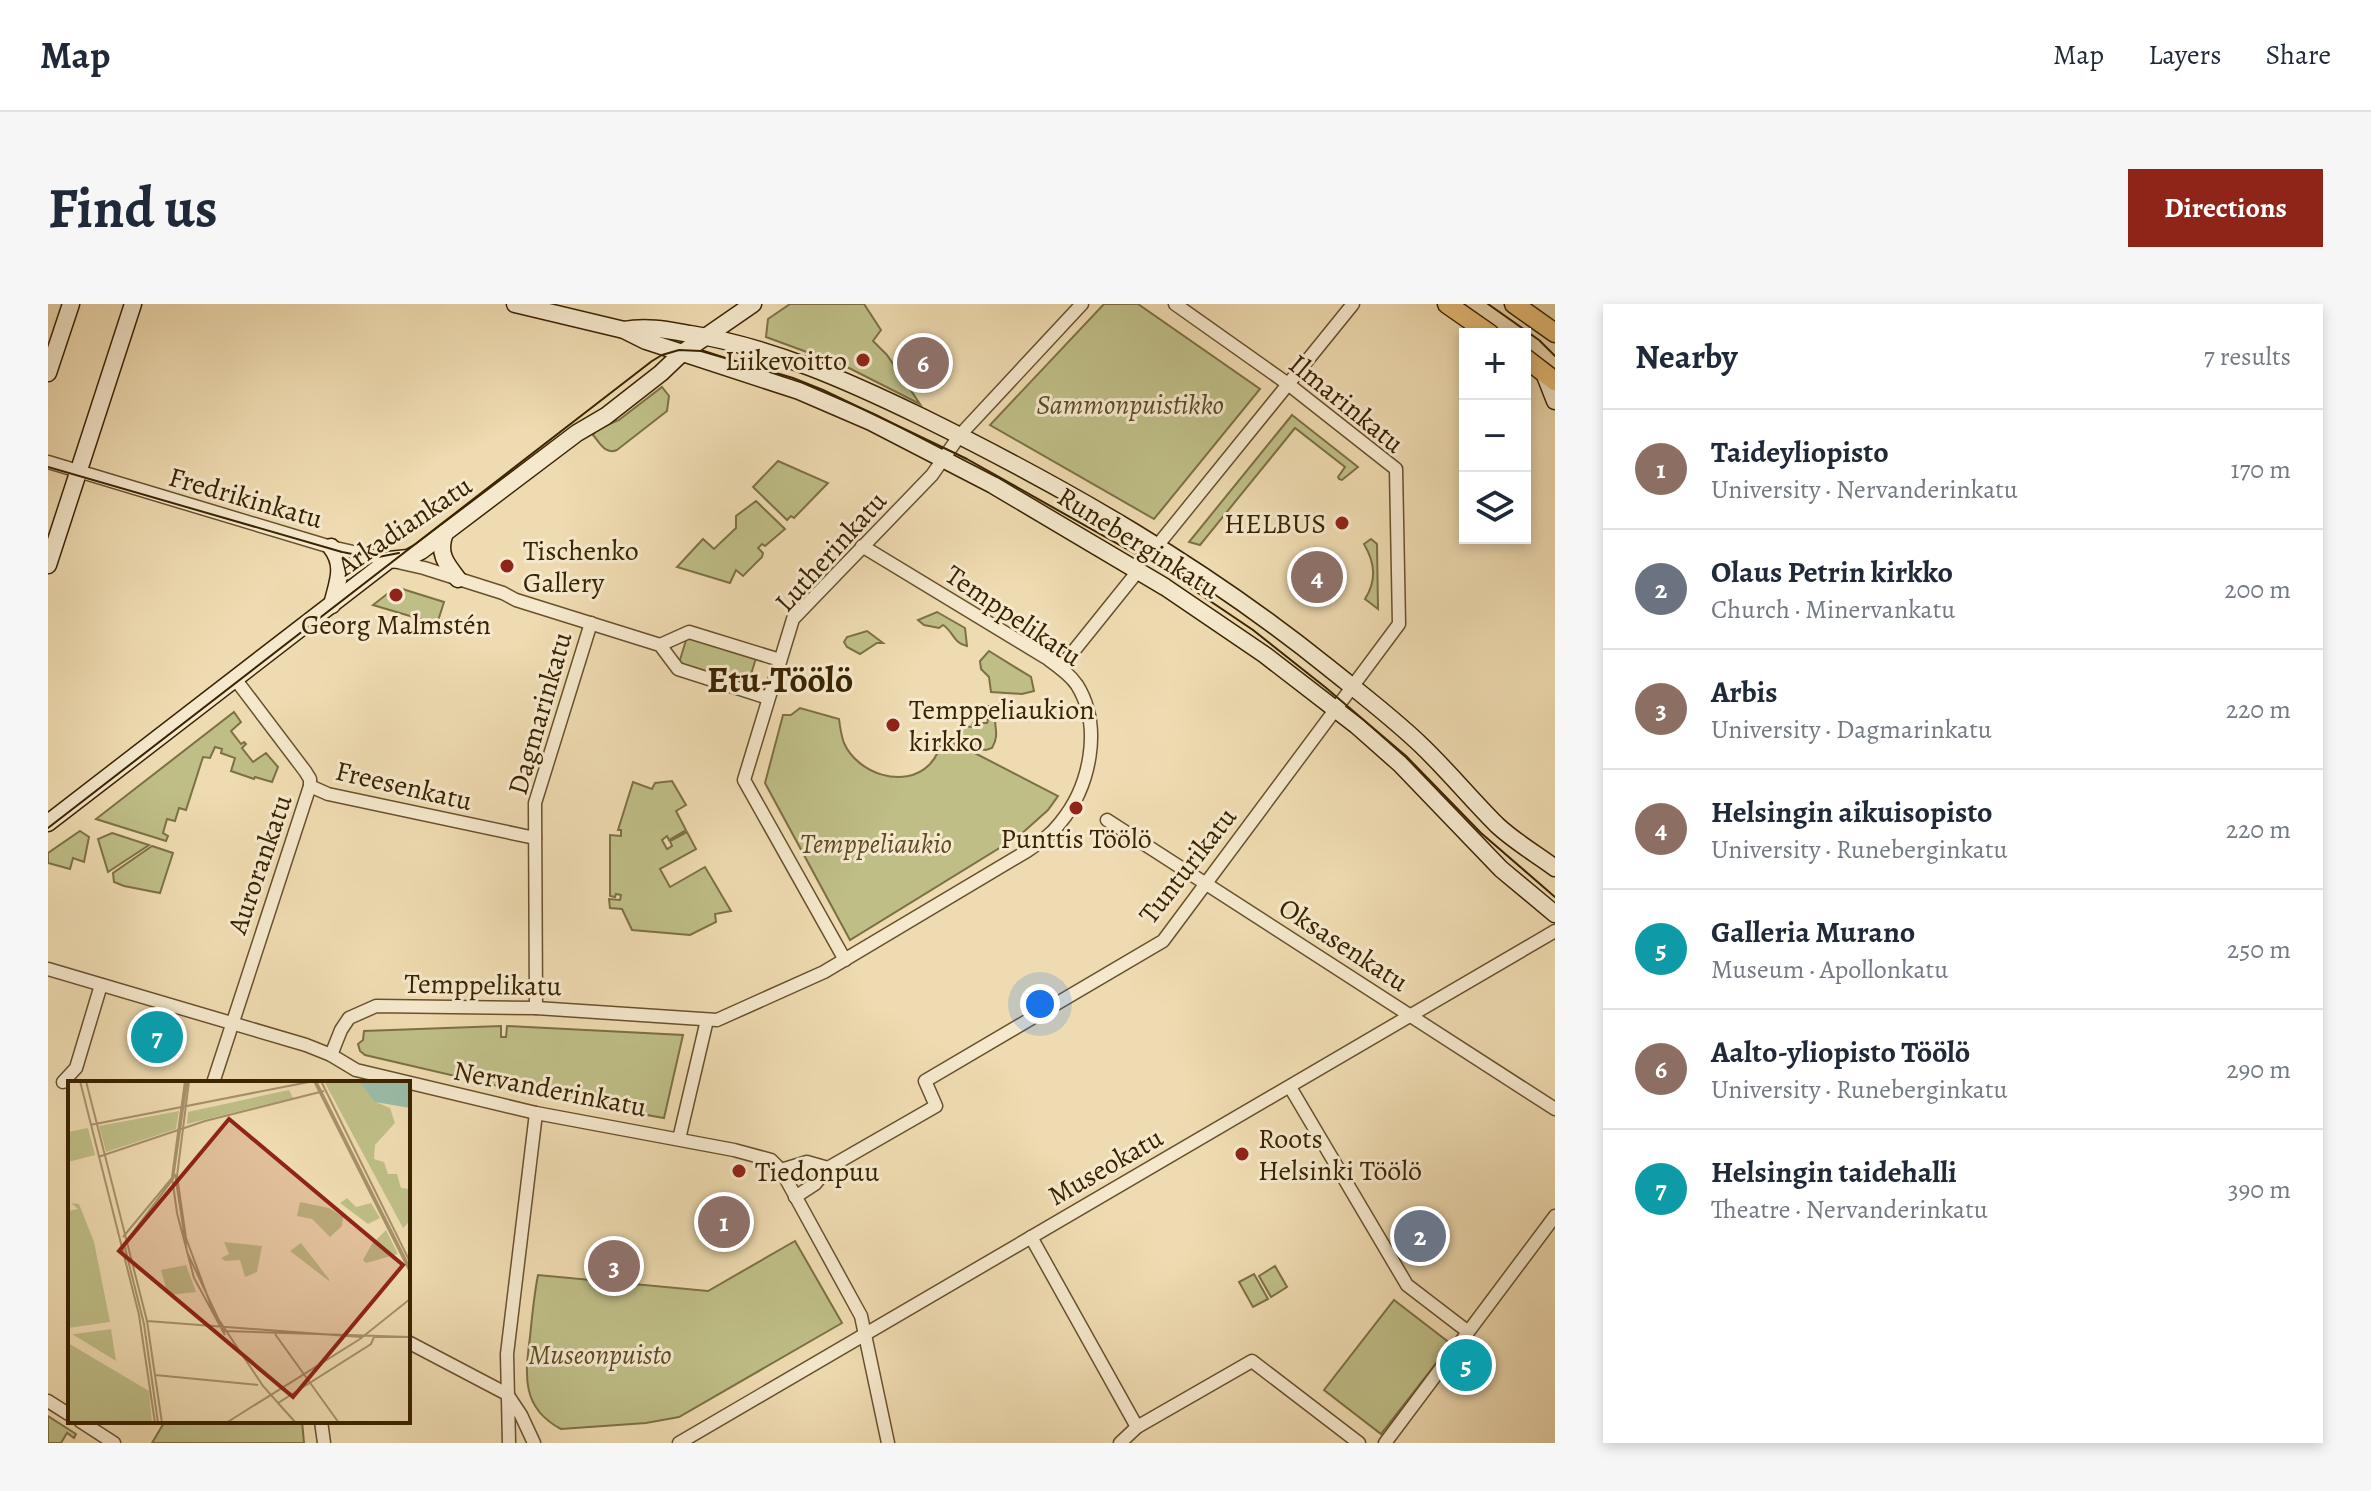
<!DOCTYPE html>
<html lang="en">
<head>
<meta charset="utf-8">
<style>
  body { margin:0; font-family:Alegreya,serif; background:#f6f6f7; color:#1f2937 }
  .controls { position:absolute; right:24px; top:24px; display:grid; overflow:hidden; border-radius:0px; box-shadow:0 4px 12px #0003 }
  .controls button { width:72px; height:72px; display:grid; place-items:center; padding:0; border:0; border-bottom:2px solid #e0e1e3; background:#fff; color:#1f2937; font:40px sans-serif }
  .you { position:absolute; left:992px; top:700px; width:28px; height:28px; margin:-20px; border:6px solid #fff; border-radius:50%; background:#1a73e8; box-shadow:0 0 0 12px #1a73e833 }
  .badge { display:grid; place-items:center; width:52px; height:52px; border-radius:50%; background:#8f2418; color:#fff; font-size:26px; font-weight:700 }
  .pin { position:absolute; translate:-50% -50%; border:4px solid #fff; box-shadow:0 2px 8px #0006 }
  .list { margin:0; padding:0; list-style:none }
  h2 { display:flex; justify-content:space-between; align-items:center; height:104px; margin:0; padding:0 32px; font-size:34px }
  h2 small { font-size:26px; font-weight:400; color:#747a83 }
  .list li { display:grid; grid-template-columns:52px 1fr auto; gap:24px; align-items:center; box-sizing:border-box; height:120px; padding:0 32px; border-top:2px solid #e0e1e3 }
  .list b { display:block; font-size:30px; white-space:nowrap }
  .list p { margin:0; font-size:26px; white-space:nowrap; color:#747a83 }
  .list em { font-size:26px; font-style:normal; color:#747a83 }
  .icon { flex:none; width:44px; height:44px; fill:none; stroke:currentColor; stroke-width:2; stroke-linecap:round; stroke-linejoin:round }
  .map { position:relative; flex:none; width:1507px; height:1139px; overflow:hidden; border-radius:0px }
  header { display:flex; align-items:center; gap:48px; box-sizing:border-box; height:112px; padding:0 40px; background:#fff; border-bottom:2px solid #e0e1e3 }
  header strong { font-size:38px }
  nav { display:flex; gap:44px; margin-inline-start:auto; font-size:28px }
  .intro { display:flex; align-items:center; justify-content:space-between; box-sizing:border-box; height:192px; padding:0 48px }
  h1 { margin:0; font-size:56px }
  .button { padding:20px 36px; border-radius:0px; background:#8f2418; color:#fff; font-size:28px; font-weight:700 }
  main { display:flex; gap:48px; padding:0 48px }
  aside { flex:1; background:#fff; border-radius:0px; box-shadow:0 4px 12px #0003 }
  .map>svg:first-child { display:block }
  .green { fill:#bfbe87; stroke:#7c7044; stroke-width:2 }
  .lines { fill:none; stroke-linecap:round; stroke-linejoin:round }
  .street-casing { stroke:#67512c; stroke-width:15 }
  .secondary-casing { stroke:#3a2300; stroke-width:19 }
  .primary-casing { stroke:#3a2300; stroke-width:21 }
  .street { stroke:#f5e8cc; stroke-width:12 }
  .secondary { stroke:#f5e8cc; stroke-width:16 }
  .primary { stroke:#e8be78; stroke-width:18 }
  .tram { stroke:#3a2300; stroke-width:2 }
  .poi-dot { fill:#8f2418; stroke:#f5e8cc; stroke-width:3 }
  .labels { text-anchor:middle; stroke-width:6; stroke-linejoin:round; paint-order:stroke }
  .poi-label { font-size:28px; fill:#3a2300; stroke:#f5e8cc; text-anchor:start }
  .street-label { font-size:28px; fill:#3a2300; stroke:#f5e8cc }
  .park-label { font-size:28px; font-style:italic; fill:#5b4a22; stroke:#f5e8cc }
  .district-label { font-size:36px; font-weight:bold; fill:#3a2300; stroke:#f5e8cc }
  .inset-road { fill:none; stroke:#a7916a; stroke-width:2 }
  .view { fill:#8f2418; fill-opacity:0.15; stroke:#8f2418; stroke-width:4 }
  .inset-edge { fill:none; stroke:#3a2300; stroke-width:4 }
</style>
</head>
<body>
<header>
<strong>Map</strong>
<nav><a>Map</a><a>Layers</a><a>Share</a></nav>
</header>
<div class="intro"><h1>Find us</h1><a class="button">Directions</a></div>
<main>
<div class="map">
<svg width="1507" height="1139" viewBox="0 0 1507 1139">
  <rect width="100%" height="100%" fill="#efdbb1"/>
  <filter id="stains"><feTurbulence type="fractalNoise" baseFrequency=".0025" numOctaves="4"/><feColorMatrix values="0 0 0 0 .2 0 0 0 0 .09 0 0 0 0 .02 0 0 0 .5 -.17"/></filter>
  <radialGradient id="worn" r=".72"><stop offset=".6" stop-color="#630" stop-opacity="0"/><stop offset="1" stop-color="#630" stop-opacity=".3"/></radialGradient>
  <!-- green -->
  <g class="green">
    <path d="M 742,0 L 816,0 L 833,26 L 825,37 L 839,51 L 872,100 L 797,62 L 718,33 L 720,15 Z"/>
    <path d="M 1056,0 L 1090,0 L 1212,85 L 1106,215 L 942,121 Z"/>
    <path d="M 614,83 L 621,92 L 619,107 L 569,146 C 557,151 552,139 545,131 L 548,126 L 571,116 Z"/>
    <path d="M 1244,111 L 1310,163 L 1294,176 L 1291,175 L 1290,173 L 1297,163 L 1247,124 L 1152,241 L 1141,238 Z"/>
    <path d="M 730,157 L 780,179 L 746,214 L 743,212 L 739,216 L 705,183 Z"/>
    <path d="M 708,197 L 737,225 L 717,242 L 714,240 L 710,244 L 715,249 L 714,253 L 695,272 L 688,266 L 682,279 L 629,263 L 655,235 L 666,245 L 688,224 L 688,212 Z"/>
    <path d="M 1323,235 L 1329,240 L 1330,305 L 1317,295 C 1329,276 1327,259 1316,240 Z"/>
    <path d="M 348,283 L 396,298 L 389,320 L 325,301 Z"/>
    <path d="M 889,308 L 917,324 L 919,342 C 905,339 905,327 895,321 L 891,324 L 876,321 L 870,316 Z"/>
    <path d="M 819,327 L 835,339 L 829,339 L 812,350 L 799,343 L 796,338 L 799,333 Z"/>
    <path d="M 639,333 L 708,354 L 700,380 L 631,359 Z"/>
    <path d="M 941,347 L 983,373 L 986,387 L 974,390 L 943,388 L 941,373 L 933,365 L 932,357 Z"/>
    <path d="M 958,400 L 948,407 C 944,421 953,429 944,444 L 938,446 L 917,444 L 1010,492 L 1000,506 L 971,532 L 802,636 L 717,479 L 735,411 L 743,411 L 752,404 L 791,415 C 792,423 793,431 796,439 C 809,469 856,486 881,461 C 889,453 892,444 895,434 L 914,443 L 910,427 L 911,421 L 923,423 L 925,419 L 939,419 L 940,416 L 925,404 Z"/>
    <path d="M 186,408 L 193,418 L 183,427 L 193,440 L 196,438 L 198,440 L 194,444 L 205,458 L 218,449 L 230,463 L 224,478 L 207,473 L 206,475 L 183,467 L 187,454 L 173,449 L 174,445 L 167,443 L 162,454 L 155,453 L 138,506 L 131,504 L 127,517 L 119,515 L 115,529 L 120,532 L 118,537 L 48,515 Z"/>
    <path d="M 624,477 L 638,501 L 628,507 L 638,526 L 621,536 L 619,532 L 614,536 L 619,545 L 624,542 L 622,537 L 639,528 L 648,545 L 612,565 L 622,583 L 657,563 L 683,607 L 667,610 L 668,618 L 642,631 L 584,626 L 574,605 L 562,604 L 561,595 L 572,596 L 573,591 L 568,590 L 567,593 L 562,592 L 562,531 L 573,532 L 573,526 L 570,526 L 585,478 L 604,485 L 607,479 Z"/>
    <path d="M 32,527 L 41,533 L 36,558 L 25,554 L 22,565 L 0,559 L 0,549 Z"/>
    <path d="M 64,529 L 101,541 L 60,568 L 50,535 Z"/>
    <path d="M 104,542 L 125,549 L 112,589 L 76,582 L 66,578 L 65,569 Z"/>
    <path d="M 453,722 L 453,733 L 458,733 L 459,722 L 635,731 L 616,814 L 493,792 L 317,751 L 312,747 L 310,740 L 315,736 L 316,727 Z"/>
    <path d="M 747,937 L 794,1019 L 631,1113 L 598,1119 L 513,1125 C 473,1104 477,1071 482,1033 C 484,1012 486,991 490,971 L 660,987 Z"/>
    <path d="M 1227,962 L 1239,983 L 1223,993 L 1211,972 Z"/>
    <path d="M 1206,970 L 1220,995 L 1205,1003 L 1191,978 Z"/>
    <path d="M 1346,996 L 1403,1040 L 1333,1130 L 1276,1086 Z"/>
    <path d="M 0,1112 L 28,1130 L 26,1134 L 19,1129 L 13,1139 L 0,1139 Z"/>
    <path d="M 117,1117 L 254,1117 L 256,1139 L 104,1139 Z"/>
  </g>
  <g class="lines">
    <defs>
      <g id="street">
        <path d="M 0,158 L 283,243 L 376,264 L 455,289 L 468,296 L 612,341 L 630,365 L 720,394"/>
        <path d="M 1109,242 L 1305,0"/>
        <path d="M 612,341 L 641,328 L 732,356"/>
        <path d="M 1012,364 L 1090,267"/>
        <path d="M 262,482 L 280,490 L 487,534"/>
        <path d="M 1059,516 L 1507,805"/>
        <path d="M 797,656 L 696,476 L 745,315 L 884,171 L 912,131 L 1034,0"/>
        <path d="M 0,665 L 258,741 L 283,751 L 308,766 L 488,809 L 686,846 L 723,856 L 733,866 L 813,1012 L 840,1139"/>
        <path d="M 488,704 L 487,499 L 543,319"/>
        <path d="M 283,751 L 293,726 L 301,714 L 328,702 L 488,704 L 669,716 L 776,668 L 979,547 C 991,539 1003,531 1012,519 C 1042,483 1055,423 1029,381 C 1021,369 1008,361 997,353 L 814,242"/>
        <path d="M 15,778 L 28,764 L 53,681"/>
        <path d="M 165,779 L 262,482 L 262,475 L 257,467 L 188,376"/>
        <path d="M 1242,783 L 1359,981 L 1419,1027"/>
        <path d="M 631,835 L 659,716"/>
        <path d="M 733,866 L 759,858 L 780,864"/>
        <path d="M 747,893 L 767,880 L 780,864 L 888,802 L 877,777 L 1115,637 L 1351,320 L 1348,165 L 1240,80 L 1127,0"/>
        <path d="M 983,933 L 1089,1123 L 1072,1139"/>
        <path d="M 360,1038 L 459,1090 L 473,1111 L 486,1139"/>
        <path d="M 0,1097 L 22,1111"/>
        <path d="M 32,1117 L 66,1139"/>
        <path d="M 273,1117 L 276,1139"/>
        <path d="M 1089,1123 L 1204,1057 L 1311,1139"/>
        <path d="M 461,1139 L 459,1050 L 488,809"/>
        <path d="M 631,1139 L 1507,627"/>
        <path d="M 1337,1139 L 1507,912"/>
      </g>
      <g id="secondary">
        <path d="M 467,0 L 576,26 L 598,37 L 751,87 L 823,118 L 945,181 L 1117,283 L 1217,351 L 1309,422 L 1352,460 L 1453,565 L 1507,610"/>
        <path d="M 576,26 C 599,22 619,26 642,30 C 724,43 800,77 874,113 C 1018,184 1156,263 1281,364 C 1312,389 1345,414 1374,442 C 1400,467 1423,495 1449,521 C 1466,537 1488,550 1507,564"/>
        <path d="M 0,69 L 23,0"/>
        <path d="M 1496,69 L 1507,97"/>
        <path d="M 397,229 C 389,249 398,260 410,275"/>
        <path d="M 283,243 C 298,262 289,279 284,301"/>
        <path d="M 0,261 L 85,0"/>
        <path d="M 0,519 L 341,256 L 360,254 L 373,247 L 529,129 L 558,112 L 613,69 L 634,49 L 705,0"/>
      </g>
      <g id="primary">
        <path d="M 1399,0 L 1442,30"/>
        <path d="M 1466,0 L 1507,29"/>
        <path d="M 1477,54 L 1507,77"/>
      </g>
    </defs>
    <!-- street casing -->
    <use href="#street" class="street-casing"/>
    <!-- secondary casing -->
    <use href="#secondary" class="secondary-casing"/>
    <!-- primary casing -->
    <use href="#primary" class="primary-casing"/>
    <!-- street -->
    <use href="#street" class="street"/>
    <!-- secondary -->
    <use href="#secondary" class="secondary"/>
    <!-- primary -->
    <use href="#primary" class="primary"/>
    <!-- tram -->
    <g class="tram">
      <path d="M 1440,0 L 1491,36 L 1507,52"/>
      <path d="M 0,163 L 294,248 L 325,254 L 351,249"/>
      <path d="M 0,524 L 604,57 L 614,51 L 631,46 L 653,47 L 745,74 L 775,86 L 919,155 L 1116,266 L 1205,326 L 1277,383 L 1358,452 L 1433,529 L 1507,593"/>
    </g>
  </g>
  <!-- markers -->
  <g class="poi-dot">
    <circle cx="815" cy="56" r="8"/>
    <circle cx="1294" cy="219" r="8"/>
    <circle cx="459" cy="262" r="8"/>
    <circle cx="348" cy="291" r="8"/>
    <circle cx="845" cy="421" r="8"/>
    <circle cx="1028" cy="504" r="8"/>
    <circle cx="1194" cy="850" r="8"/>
    <circle cx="691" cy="867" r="8"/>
  </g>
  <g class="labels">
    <!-- poi labels -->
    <g class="poi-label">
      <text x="799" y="66" text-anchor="end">Liikevoitto</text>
      <text x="1278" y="229" text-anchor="end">HELBUS</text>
      <text x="475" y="256">Tischenko<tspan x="475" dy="32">Gallery</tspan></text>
      <text x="348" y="330" text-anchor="middle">Georg Malmstén</text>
      <text x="861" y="415">Temppeliaukion<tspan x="861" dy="32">kirkko</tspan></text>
      <text x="1028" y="544" text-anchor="middle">Punttis Töölö</text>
      <text x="1210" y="844">Roots<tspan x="1210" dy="32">Helsinki Töölö</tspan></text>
      <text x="707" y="877">Tiedonpuu</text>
    </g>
    <!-- street labels -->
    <g class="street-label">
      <text transform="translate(1299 99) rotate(39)" y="10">Ilmarinkatu</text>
      <text transform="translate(198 193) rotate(16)" y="10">Fredrikinkatu</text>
      <text transform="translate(356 221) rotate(-34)" y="10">Arkadiankatu</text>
      <text transform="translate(1091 238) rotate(32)" y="10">Runeberginkatu</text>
      <text transform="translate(782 247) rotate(-48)" y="10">Lutherinkatu</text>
      <text transform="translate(966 311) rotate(34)" y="10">Temppelikatu</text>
      <text transform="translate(491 409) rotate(-74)" y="10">Dagmarinkatu</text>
      <text transform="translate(356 481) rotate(13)" y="10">Freesenkatu</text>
      <text transform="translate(211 560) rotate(-71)" y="10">Aurorankatu</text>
      <text transform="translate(1139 561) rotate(-52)" y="10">Tunturikatu</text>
      <text transform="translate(1296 640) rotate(33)" y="10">Oksasenkatu</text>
      <text transform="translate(435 680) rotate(1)" y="10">Temppelikatu</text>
      <text transform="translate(502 784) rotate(11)" y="10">Nervanderinkatu</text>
      <text transform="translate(1057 862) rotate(-30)" y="10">Museokatu</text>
    </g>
    <!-- park labels -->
    <g class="park-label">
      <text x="1082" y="110">Sammonpuistikko</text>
      <text x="828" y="549">Temppeliaukio</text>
      <text x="552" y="1060">Museonpuisto</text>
    </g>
    <!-- district labels -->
    <g class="district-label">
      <text x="732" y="388">Etu-Töölö</text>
    </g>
  </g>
  <!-- overview -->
  <g transform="translate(20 777)">
    <rect width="342" height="342" fill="#efdbb1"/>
    <path d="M 256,0 L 296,0 L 308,21 L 322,27 L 327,42 L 307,64 L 306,78 L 316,81 L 320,93 L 329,93 L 333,107 L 342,108 L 342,140 L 335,147 ZM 221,9 L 225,17 L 119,43 L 120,31 ZM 111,30 L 108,48 L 38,71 L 31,45 ZM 20,47 L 27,74 L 0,81 L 0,51 ZM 279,117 L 288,126 L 303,122 L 312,137 L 300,143 L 272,122 ZM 232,121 L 261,127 L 275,136 L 274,145 L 262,156 L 244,138 L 229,135 ZM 3,122 L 11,123 L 26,161 L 42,241 L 0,247 L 0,130 L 10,128 ZM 318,149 L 330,173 L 298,182 L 295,179 L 304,163 ZM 156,161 L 194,165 L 189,191 L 177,196 L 172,179 L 157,180 L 153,177 L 161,173 ZM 233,162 L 261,198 L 261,200 L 222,170 ZM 118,184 L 128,211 L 100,214 L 93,189 ZM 43,248 L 48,280 L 4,253 L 7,253 ZM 0,262 L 81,310 L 84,342 L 0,342 Z" fill="#bfbe87"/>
    <path d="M 291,0 L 342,0 L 342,27 L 307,21 Z" fill="#9abba8"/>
    <path class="inset-road" d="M 12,0 L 71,234 L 87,342M 18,0 L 79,240 L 94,342M 117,0 L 104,96 L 109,132 L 126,197 L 157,254M 121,0 L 109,95 L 118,157 L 145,230 L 195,305 L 210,322 L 303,263 L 306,256 L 342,256M 246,0 L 342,191M 248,0 L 342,187M 253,0 L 342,181M 22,44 L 246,0M 30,76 L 137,40 L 256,10M 107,93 L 119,171 L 156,250 L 342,256M 55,156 L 104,97M 79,240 L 293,256M 207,253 L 271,342M 87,294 L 190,304M 210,322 L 228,342M 90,342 L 76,243 L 56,163 L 105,98 L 119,0M 158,342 L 292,258 L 342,218"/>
    <path class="view" d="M 161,38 L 335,184 L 225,316 L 51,170 Z"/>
    <rect width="342" height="342" class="inset-edge"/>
  </g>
  <rect width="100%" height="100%" filter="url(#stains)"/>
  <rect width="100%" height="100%" fill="url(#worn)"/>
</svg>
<div class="controls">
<button>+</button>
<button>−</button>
<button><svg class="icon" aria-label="layers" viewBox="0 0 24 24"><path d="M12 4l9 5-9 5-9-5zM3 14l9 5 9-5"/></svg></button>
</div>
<div class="you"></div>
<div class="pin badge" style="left:676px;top:918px;background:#8d6e63">1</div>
<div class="pin badge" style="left:1372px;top:932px;background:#6b7280">2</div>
<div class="pin badge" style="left:566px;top:962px;background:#8d6e63">3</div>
<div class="pin badge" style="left:1269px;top:273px;background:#8d6e63">4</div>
<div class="pin badge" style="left:1418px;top:1061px;background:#0f9aa8">5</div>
<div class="pin badge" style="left:875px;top:59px;background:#8d6e63">6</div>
<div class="pin badge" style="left:109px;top:733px;background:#0f9aa8">7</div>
</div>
<aside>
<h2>Nearby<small>7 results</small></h2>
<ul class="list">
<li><span class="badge" style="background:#8d6e63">1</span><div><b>Taideyliopisto</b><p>University · Nervanderinkatu</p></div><em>170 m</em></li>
<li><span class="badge" style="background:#6b7280">2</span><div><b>Olaus Petrin kirkko</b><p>Church · Minervankatu</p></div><em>200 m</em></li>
<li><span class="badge" style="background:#8d6e63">3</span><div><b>Arbis</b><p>University · Dagmarinkatu</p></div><em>220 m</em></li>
<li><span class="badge" style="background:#8d6e63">4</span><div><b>Helsingin aikuisopisto</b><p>University · Runeberginkatu</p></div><em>220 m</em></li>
<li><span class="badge" style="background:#0f9aa8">5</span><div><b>Galleria Murano</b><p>Museum · Apollonkatu</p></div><em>250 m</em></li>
<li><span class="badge" style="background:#8d6e63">6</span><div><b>Aalto-yliopisto Töölö</b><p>University · Runeberginkatu</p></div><em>290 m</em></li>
<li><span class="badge" style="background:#0f9aa8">7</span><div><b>Helsingin taidehalli</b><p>Theatre · Nervanderinkatu</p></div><em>390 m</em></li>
</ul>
</aside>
</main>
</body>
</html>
